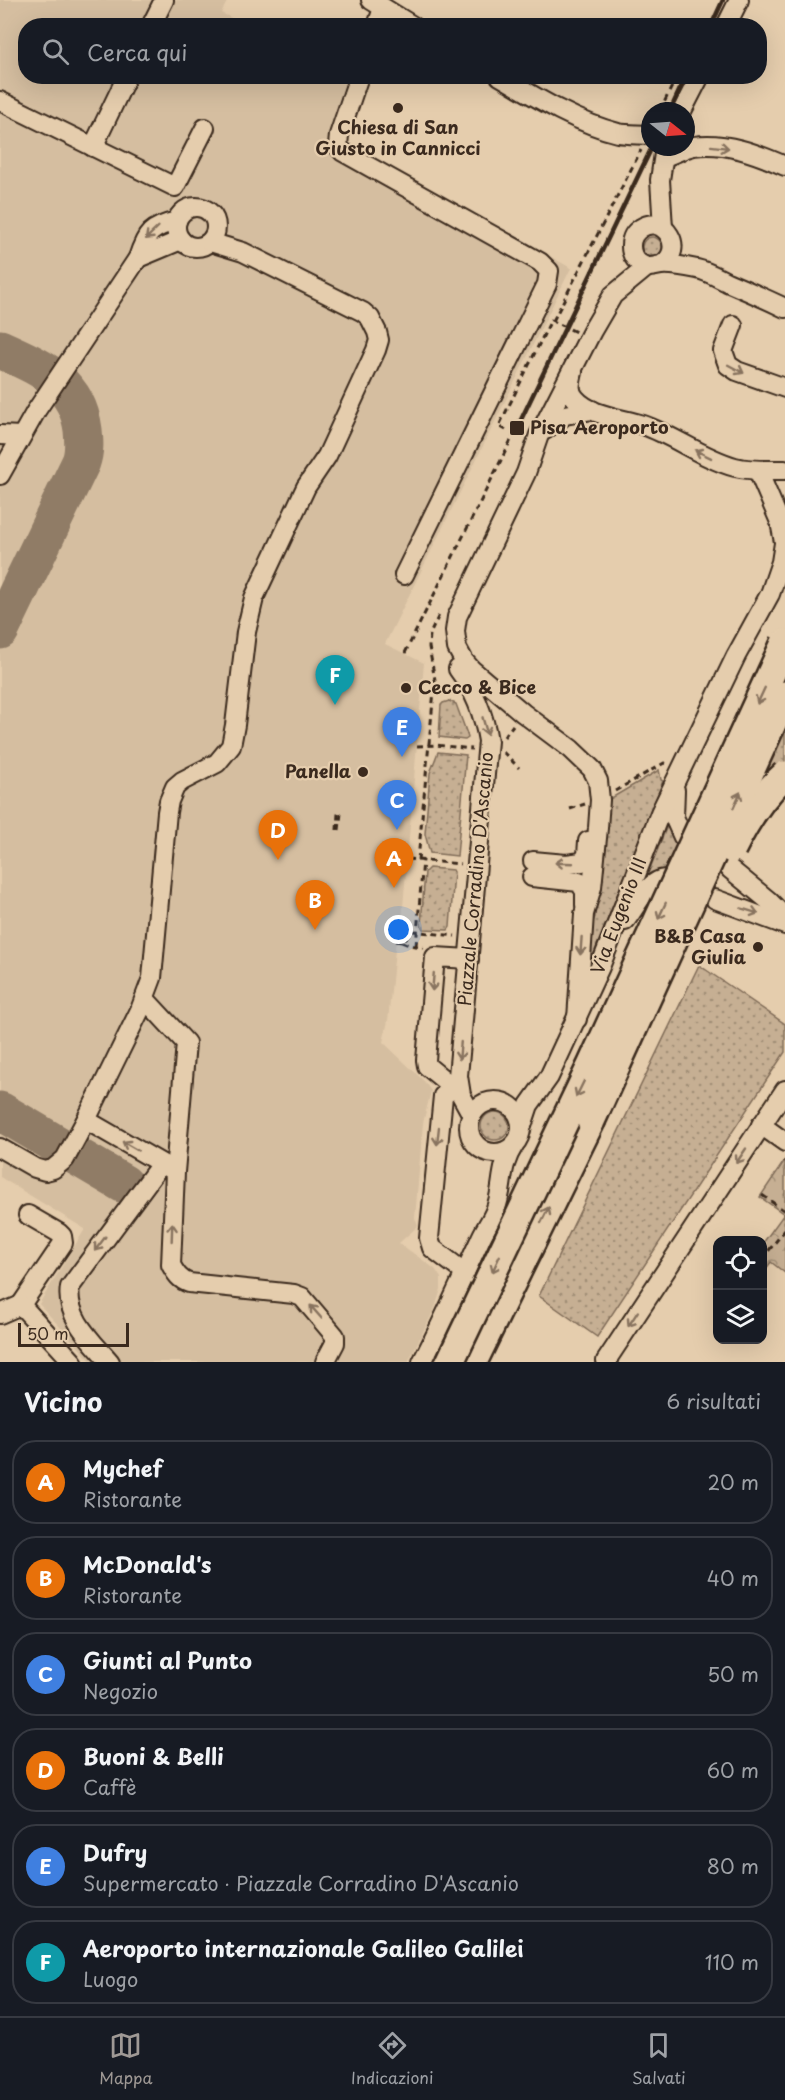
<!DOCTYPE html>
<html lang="it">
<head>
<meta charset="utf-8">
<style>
  body { margin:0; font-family:"Playpen Sans",sans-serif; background:#20242c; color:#f1f3f6 }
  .controls { position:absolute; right:18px; bottom:18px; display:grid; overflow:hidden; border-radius:12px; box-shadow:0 6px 24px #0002 }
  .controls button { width:54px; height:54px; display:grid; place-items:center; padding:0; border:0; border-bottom:2px solid #363941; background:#171b24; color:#f1f3f6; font:30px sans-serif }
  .compass { position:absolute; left:641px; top:102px; width:54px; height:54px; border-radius:50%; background:#171b24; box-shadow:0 6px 24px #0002; rotate:107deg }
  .scale { position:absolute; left:18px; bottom:15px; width:111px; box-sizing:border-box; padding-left:6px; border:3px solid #3b2a1e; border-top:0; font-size:16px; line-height:21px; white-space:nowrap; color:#3b2a1e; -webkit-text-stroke:4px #e5cdad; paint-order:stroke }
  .you { position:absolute; left:399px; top:930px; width:21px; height:21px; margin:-15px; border:4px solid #fff; border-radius:50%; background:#1a73e8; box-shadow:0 0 0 9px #1a73e833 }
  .badge { display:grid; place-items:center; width:39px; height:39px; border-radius:50%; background:#9f9995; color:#fff; font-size:20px; font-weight:700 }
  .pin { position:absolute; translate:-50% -50px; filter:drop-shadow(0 2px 3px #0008) }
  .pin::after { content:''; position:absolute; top:32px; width:21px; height:18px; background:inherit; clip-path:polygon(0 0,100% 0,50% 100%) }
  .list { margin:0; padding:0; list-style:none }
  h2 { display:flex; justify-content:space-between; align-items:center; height:78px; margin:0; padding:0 24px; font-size:26px }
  h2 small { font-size:20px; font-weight:400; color:#9ea1a6 }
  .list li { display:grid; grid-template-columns:39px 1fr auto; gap:18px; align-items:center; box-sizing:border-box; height:84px; margin:0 12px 12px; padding:0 12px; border:2px solid #363941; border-radius:24px }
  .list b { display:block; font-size:22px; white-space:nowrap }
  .list p { margin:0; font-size:20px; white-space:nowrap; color:#9ea1a6 }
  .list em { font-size:20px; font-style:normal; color:#9ea1a6 }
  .icon { flex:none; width:33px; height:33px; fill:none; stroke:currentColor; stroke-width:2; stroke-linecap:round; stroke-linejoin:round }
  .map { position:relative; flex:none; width:785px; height:1362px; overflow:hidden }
  .search { position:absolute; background:#171b24; box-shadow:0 6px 24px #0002; left:18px; right:18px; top:18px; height:66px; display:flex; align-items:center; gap:15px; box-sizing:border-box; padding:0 21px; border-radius:24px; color:#9ea1a6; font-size:22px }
  .sheet { height:654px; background:#171b24 }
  nav { display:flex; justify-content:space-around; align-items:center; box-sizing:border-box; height:84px; border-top:2px solid #363941; background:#171b24; font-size:16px; color:#9ea1a6 }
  nav a { display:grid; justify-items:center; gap:3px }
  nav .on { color:#9f9995 }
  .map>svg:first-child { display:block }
  .built { fill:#d5bea0 }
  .grass { fill:url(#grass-dots); stroke:#806c58; stroke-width:1.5 }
  .park { fill:url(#park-crowns); stroke:#806c58; stroke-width:1.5 }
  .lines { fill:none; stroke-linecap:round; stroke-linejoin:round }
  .taxiway { stroke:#907c66; stroke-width:39 }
  .minor-casing { stroke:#3b2a1e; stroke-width:22 }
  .highway-casing { stroke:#3b2a1e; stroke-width:32 }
  .path { stroke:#3b2a1e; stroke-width:3; stroke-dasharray:6 4.5; stroke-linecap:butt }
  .minor { stroke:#e5cdad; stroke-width:18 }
  .highway { stroke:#e5cdad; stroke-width:27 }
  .rail { stroke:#3b2a1e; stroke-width:4.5 }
  .highway-bridge-casing { stroke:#3b2a1e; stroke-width:32; stroke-linecap:butt }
  .highway-bridge { stroke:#e5cdad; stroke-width:27 }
  .oneway { stroke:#88735e }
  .poi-dot { fill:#3b2a1e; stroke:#e5cdad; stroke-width:2 }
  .labels { text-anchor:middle; stroke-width:4.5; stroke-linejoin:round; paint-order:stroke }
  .poi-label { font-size:18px; font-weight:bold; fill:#3b2a1e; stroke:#e5cdad; text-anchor:start }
  .street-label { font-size:18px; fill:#3b2a1e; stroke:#e5cdad }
</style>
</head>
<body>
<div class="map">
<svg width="785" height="1362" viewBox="0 0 785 1362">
  <defs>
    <pattern id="grass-dots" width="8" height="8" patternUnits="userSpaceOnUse" patternTransform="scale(1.5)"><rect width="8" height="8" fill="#c6af93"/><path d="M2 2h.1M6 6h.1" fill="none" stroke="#a28f77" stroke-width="1.8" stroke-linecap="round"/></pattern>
    <pattern id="park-crowns" width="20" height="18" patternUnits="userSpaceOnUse" patternTransform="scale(1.5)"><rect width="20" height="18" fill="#c6af93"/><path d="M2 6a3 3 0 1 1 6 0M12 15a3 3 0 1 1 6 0" fill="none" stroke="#a28f77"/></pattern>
  </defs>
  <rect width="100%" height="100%" fill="#e5cdad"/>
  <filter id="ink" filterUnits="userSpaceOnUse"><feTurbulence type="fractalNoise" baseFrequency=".0167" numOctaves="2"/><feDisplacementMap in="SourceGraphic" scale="12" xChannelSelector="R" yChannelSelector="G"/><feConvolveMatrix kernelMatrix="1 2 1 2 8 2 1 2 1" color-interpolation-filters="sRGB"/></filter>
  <g filter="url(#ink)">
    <!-- built -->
    <path class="built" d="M 0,0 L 228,0 L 221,13 L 246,25 L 26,26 L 26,76 L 347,77 L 328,133 L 571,268 L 385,644 L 424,663 L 401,930 L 397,930 L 388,1021 L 383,1042 L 424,1081 L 431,1091 L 423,1123 L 415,1218 L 418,1226 L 399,1243 L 435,1269 L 441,1278 L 441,1289 L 435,1308 L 408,1362 L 92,1362 L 39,1304 L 85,1229 L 0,1177 Z"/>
    <!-- grass -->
    <g class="grass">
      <circle cx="652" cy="247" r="10"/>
      <path d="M 449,701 L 456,704 L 467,734 L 468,738 L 465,740 L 439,737 L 441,705 L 443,703 Z"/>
      <path d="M 785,721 L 785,764 L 752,799 Z"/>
      <path d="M 438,752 L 466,755 L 457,856 L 430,853 L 425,834 L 430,773 Z"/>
      <path d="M 659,770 L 661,780 L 663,781 L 588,968 L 587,935 L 595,917 L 603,803 Z"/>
      <path d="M 667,826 L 680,844 L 668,870 L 656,871 L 647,876 Z"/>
      <path d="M 429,868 L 453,870 L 454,872 L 450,927 L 448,930 L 423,929 L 421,925 L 425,872 Z"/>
      <path d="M 699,965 L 785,1024 L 785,1052 L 597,1337 L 539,1296 Z"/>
      <circle cx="495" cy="1126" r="14"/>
    </g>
    <!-- park -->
    <path class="park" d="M 785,1160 L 785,1273 L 771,1262 L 763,1273 L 763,1243 L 784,1214 L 760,1197 Z"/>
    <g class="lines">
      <!-- taxiway -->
      <g class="taxiway">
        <path d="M 0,349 C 39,367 77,381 83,430 C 84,441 85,451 81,462 L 0,630"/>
        <path d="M 0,1111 L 124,1184"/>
      </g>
      <defs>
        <g id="minor">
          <path d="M 371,0 L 413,26"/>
          <path d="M 151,26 L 164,0"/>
          <path d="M 377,26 L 383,8"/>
          <path d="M 726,26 L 739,0"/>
          <path d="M 359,76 L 339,135 L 338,146 L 343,152 L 540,262 L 549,271 L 547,284 L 404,575"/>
          <path d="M 500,76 C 535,97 577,123 618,133 C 628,135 639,134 650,135"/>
          <path d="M 0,101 L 175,187 L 205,128"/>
          <path d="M 682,111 L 700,76"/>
          <path d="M 93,147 L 127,76"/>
          <path d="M 664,157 C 674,154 684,148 694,146 C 724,141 758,154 785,166"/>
          <circle cx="196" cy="227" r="20"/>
          <path d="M 663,228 L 660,180 L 665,147"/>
          <path d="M 138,258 L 181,240"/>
          <path d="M 661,265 C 687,250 664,213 641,228 C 628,236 628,254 639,263 C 647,269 652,267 661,265 C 671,264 687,267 697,269 C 707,271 717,277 727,282 C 746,290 766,299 785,308"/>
          <path d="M 733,325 L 723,351 L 728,365 L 737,371 L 785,388"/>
          <path d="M 573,372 C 571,382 568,390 575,398 C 590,416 622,418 643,425 C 675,436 702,458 735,467 C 751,471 768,470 785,470"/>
          <path d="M 545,430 L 565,415 L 592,410"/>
          <path d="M 0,435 L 21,436"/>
          <path d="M 758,471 L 780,522 L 784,542"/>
          <path d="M 0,475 L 36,411 L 138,258 C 146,233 151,227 177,221"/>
          <path d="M 458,669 C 474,690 484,715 488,741 L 458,1076 L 461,1095 L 472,1115"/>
          <path d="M 675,790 L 674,817 L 683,837"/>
          <path d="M 533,861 L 566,864 L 582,862 L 587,855 L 588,841"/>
          <path d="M 730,869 L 769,901 L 785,917"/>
          <path d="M 532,877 L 579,882 L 585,891 L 585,905"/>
          <path d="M 715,899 L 785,925"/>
          <path d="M 625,921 C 636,908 647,880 665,879"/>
          <path d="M 145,999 L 186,1043 L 175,1172 L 171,1265 C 176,1274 180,1280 189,1283 L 294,1294 L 302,1297 L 335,1336 L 335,1343 L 325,1362"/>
          <path d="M 577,1019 L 584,914 L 592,887 L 598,828 L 600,800 L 598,781 L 592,769 L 571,749 L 523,713 L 472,670 L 464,661 L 457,648 L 455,631 L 457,617 L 526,473 L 539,435 L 592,331 L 613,295 L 647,267"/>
          <path d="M 459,1088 L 449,1091 L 443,1096 L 429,1238 L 432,1248 L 465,1273"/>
          <path d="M 459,1088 L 444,1080 L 427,1066 L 426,1060 L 435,957 L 469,959"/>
          <circle cx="495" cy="1127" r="26"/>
          <path d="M 86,1120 L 171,1169"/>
          <path d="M 761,1125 L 785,1142"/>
          <path d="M 521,1129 L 529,1105 L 549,1077 L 600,967 L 660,813 L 736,656 L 770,594 L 781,562 L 785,537"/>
          <path d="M 0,1148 L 35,1168 L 45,1171 L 53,1169 L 65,1159 L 86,1120 L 140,1010 L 152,978 L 167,812 L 169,801 L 175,787 L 182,781 L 217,763 L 231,746 L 235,725 L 246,632 L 254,598 L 306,487 L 327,456 L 376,350 L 379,340 L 377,332 L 370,318 L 363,312 L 243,252 L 210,242"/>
          <path d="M 21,1305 L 63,1243 L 62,1236 L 59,1233 L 28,1215"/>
          <path d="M 0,1314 L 21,1305 L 73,1362"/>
          <path d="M 110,1362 C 92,1341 65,1317 70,1287 L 161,1164"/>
          <path d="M 422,1362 C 443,1322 461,1281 480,1240 C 484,1230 491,1221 495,1211 C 505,1185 498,1170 514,1145"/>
          <path d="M 608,1362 L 606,1361 L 785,1090"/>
        </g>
        <path id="highway" d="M 473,1362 L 591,1121"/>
      </defs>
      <!-- minor casing -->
      <use href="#minor" class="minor-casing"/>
      <!-- highway casing -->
      <use href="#highway" class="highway-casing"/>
      <!-- path -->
      <g class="path">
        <path d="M 660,111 L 677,76"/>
        <path d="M 553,321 L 641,150"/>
        <path d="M 506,430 L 499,426 L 551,320 L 576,332"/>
        <path d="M 405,653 L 517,428"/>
        <path d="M 504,737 L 513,725"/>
        <path d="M 417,746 L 436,745 L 472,749"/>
        <path d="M 503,752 L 519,768"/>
        <path d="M 615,791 L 664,763 L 667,764"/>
        <path d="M 570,809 L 585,804"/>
        <path d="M 337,830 L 338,813"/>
        <path d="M 339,830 L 341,813"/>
        <path d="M 407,859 L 461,864"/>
        <path d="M 418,860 L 435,680 L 429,647 L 430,634 L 440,613"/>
        <path d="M 396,941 L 402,942 L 413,931 L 455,936"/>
        <path d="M 402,942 L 409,945 L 423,947"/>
        <path d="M 416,946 L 423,860"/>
        <path d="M 785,1160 L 785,1162"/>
        <path d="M 762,1195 L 785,1211"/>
        <path d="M 762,1259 L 785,1230"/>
        <path d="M 762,1275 L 764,1276"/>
      </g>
      <!-- minor -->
      <use href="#minor" class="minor"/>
      <!-- highway -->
      <use href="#highway" class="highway"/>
      <!-- rail -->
      <g class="rail">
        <path d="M 711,26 L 723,0"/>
        <path d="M 670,111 L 686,76"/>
        <path d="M 517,428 L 652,147"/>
      </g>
      <defs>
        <g id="highway-bridge">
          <path d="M 732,849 C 745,822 762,795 785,775"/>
          <path d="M 591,1121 L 785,695"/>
          <path d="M 450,1362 L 592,1064 L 785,643"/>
        </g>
      </defs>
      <!-- highway-bridge casing -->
      <use href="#highway-bridge" class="highway-bridge-casing"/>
      <!-- highway-bridge -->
      <use href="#highway-bridge" class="highway-bridge"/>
    </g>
    <!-- one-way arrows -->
    <defs><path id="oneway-shaft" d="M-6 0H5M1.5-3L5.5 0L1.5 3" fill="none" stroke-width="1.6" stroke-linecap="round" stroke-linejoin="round" transform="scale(1.5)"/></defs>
    <g class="oneway">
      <use href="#oneway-shaft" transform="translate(720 147) rotate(7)"/>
      <use href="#oneway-shaft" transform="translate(152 233) rotate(136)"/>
      <use href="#oneway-shaft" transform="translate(736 369) rotate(28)"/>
      <use href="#oneway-shaft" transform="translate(703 454) rotate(-154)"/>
      <use href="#oneway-shaft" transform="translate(761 696) rotate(115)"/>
      <use href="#oneway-shaft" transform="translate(485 726) rotate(74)"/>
      <use href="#oneway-shaft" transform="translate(737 800) rotate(-66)"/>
      <use href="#oneway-shaft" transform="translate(564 863) rotate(-178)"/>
      <use href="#oneway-shaft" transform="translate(662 911) rotate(115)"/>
      <use href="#oneway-shaft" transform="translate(750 911) rotate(17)"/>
      <use href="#oneway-shaft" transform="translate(581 946) rotate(94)"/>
      <use href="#oneway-shaft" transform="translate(433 982) rotate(95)"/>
      <use href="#oneway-shaft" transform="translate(460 1051) rotate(95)"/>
      <use href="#oneway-shaft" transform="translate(580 1089) rotate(116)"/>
      <use href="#oneway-shaft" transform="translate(438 1136) rotate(96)"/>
      <use href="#oneway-shaft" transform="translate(130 1146) rotate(-150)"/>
      <use href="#oneway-shaft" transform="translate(741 1156) rotate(124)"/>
      <use href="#oneway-shaft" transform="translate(545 1215) rotate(-64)"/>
      <use href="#oneway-shaft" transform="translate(172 1232) rotate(-88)"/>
      <use href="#oneway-shaft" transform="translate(100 1244) rotate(127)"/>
      <use href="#oneway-shaft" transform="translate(496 1264) rotate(115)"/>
      <use href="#oneway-shaft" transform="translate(316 1312) rotate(-131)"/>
      <use href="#oneway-shaft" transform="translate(633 1319) rotate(123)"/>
    </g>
  </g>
  <!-- markers -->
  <g class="poi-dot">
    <circle cx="398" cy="108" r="6"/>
    <rect x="509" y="420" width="16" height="16" rx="3"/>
    <circle cx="406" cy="688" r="6"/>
    <circle cx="363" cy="772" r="6"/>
    <circle cx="758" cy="947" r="6"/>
  </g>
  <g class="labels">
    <!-- poi labels -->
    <g class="poi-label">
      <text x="398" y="134" text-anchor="middle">Chiesa di San<tspan x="398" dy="21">Giusto in Cannicci</tspan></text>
      <text x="530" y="434">Pisa Aeroporto</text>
      <text x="418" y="694">Cecco &amp; Bice</text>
      <text x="351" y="778" text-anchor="end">Panella</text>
      <text x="746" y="943" text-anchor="end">B&amp;B Casa<tspan x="746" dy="21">Giulia</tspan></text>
    </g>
    <!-- street labels -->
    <g class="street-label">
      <text transform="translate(476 879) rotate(-85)" y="6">Piazzale Corradino D'Ascanio</text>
      <text transform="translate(619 916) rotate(-69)" y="6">Via Eugenio III</text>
    </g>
  </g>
</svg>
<div class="controls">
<button><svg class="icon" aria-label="locate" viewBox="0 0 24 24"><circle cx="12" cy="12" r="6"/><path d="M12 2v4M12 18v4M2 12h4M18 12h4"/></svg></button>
<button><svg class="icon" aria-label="layers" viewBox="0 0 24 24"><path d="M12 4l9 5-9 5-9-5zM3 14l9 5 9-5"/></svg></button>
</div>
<svg class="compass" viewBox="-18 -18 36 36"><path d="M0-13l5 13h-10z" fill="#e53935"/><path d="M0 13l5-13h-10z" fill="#9ea1a6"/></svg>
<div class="scale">50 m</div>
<div class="you"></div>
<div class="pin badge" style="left:394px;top:888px;background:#e8710a">A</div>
<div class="pin badge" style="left:315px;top:930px;background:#e8710a">B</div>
<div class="pin badge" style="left:397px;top:830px;background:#3f7fe0">C</div>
<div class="pin badge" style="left:278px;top:860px;background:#e8710a">D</div>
<div class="pin badge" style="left:402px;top:757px;background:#3f7fe0">E</div>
<div class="pin badge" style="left:335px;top:705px;background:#0f9aa8">F</div>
<div class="search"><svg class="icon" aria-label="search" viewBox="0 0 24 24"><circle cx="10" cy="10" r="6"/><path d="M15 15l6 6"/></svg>Cerca qui</div>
</div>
<section class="sheet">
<h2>Vicino<small>6 risultati</small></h2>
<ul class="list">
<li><span class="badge" style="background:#e8710a">A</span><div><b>Mychef</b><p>Ristorante</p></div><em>20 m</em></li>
<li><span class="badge" style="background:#e8710a">B</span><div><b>McDonald's</b><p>Ristorante</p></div><em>40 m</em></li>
<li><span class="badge" style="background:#3f7fe0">C</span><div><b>Giunti al Punto</b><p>Negozio</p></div><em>50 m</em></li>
<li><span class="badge" style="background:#e8710a">D</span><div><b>Buoni &amp; Belli</b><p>Caffè</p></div><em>60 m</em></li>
<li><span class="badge" style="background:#3f7fe0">E</span><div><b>Dufry</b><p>Supermercato · Piazzale Corradino D'Ascanio</p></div><em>80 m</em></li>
<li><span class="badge" style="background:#0f9aa8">F</span><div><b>Aeroporto internazionale Galileo Galilei</b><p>Luogo</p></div><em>110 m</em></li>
</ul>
</section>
<nav>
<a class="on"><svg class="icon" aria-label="map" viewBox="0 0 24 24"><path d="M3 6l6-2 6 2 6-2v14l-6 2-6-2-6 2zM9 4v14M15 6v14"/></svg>Mappa</a>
<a><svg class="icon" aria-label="directions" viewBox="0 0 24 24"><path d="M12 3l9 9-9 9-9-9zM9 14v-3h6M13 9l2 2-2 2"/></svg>Indicazioni</a>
<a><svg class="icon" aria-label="saved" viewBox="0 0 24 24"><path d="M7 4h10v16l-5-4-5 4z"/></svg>Salvati</a>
</nav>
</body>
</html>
